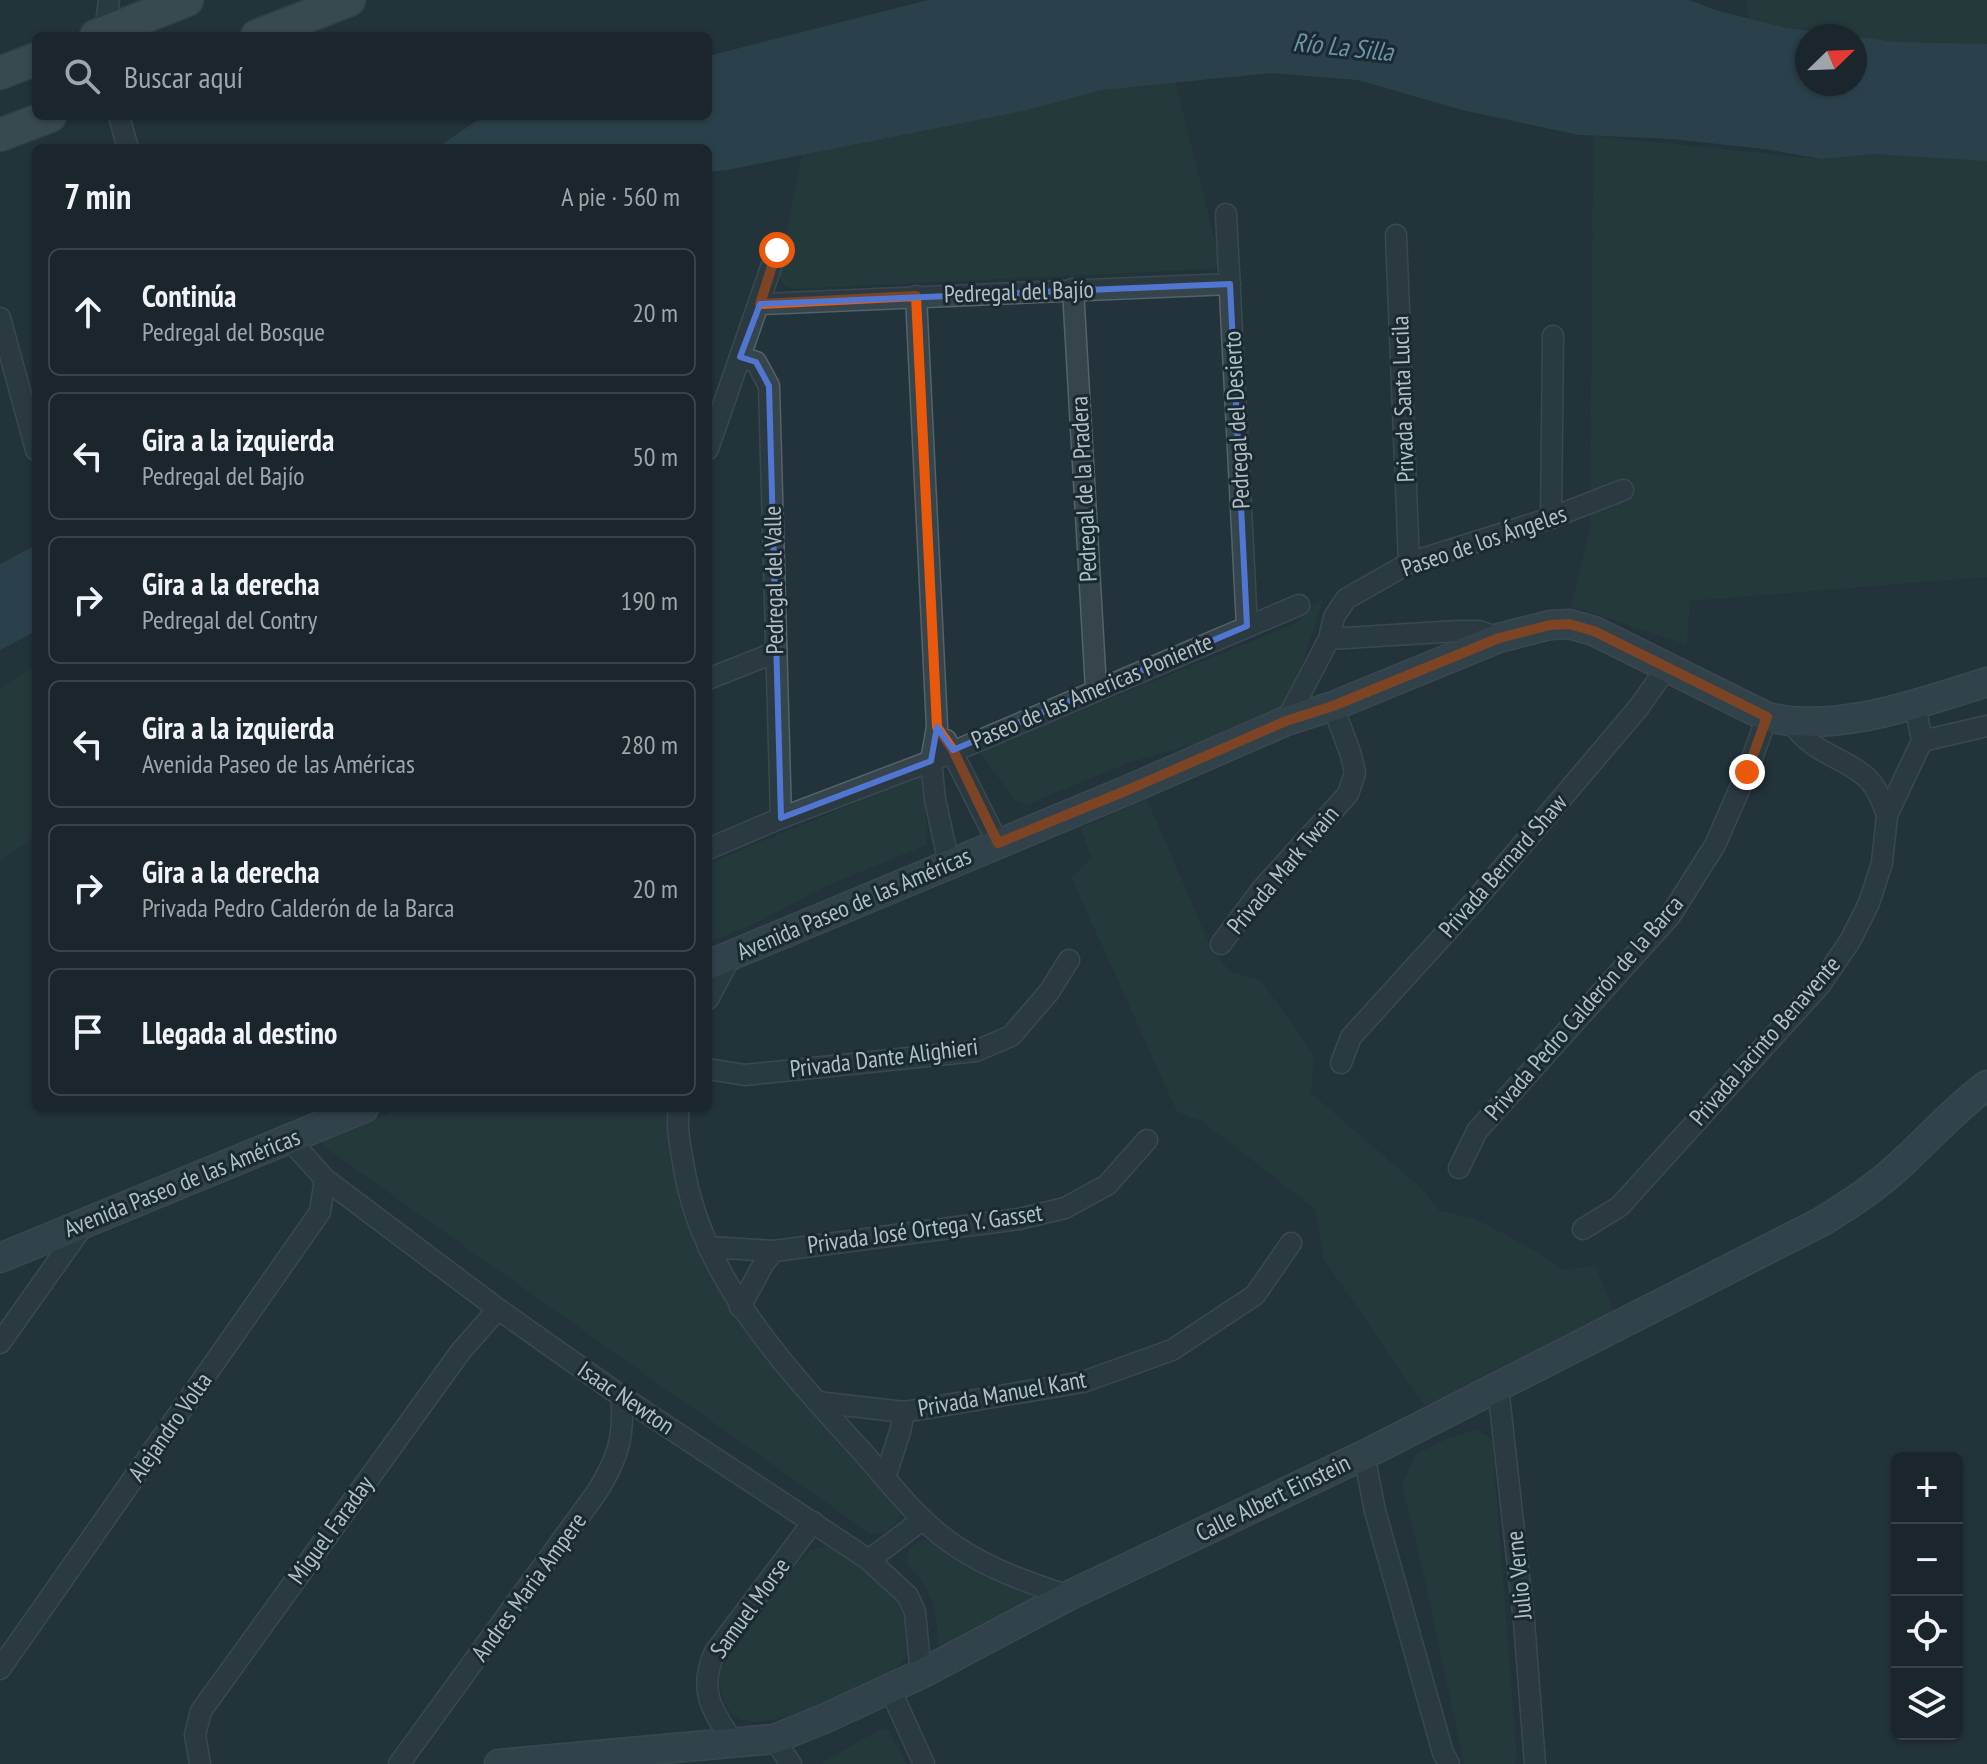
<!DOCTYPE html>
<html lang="es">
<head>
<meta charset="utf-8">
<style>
  body { margin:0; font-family:"PT Sans Narrow",sans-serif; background:#232e34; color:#f1f3f6 }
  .controls { position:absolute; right:24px; bottom:24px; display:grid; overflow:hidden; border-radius:12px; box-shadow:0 2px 6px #0004 }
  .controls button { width:72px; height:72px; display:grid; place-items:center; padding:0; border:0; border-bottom:2px solid #384348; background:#1a262c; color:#f1f3f6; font:40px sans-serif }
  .compass { position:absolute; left:1795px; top:24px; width:72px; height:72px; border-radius:50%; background:#1a262c; box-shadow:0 2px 6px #0004; rotate:67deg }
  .stop { position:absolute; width:24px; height:24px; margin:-18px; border:6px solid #ea580c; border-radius:50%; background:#fff }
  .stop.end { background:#ea580c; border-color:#fff; box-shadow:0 2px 8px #0008 }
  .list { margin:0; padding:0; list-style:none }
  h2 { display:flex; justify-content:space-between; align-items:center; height:104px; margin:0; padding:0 32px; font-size:34px }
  h2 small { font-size:26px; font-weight:400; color:#9fa5a9 }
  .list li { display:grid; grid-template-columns:52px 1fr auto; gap:24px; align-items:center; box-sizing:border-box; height:128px; margin:0 16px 16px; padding:0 16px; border:2px solid #384348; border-radius:12px }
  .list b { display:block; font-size:30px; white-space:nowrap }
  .list p { margin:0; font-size:26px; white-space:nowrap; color:#9fa5a9 }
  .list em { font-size:26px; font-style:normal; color:#9fa5a9 }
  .icon { flex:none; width:44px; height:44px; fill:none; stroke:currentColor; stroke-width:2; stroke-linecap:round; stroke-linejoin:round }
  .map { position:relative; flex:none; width:1987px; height:1764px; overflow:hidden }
  .search { position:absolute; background:#1a262c; box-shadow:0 2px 6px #0004; left:32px; top:32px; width:680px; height:88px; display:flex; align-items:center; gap:20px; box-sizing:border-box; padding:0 28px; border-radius:12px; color:#9fa5a9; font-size:30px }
  .panel { position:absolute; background:#1a262c; box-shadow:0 2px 6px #0004; left:32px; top:144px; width:680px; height:968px; border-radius:12px }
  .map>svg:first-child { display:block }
  .green { fill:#27403b }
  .water { fill:#345261; fill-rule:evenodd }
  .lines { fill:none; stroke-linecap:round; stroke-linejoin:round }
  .street-casing { stroke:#546269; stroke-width:23 }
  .secondary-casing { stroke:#546269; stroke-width:31 }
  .primary-casing { stroke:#425057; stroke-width:35 }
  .street { stroke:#36444b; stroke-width:20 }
  .secondary { stroke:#44555e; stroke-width:28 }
  .primary { stroke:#54646b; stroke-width:32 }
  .route { stroke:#ea580c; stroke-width:10 }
  .marked { fill:none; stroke:#5176d2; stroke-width:6; stroke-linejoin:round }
  .labels { text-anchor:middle; stroke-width:6; stroke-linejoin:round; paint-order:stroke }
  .street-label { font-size:24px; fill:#b1bfc7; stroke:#1b2930 }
  .water-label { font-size:26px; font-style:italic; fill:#6a94a7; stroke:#1b2930 }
</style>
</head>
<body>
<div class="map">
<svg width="1987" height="1764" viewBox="0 0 1987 1764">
  <rect width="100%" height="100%" fill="#22333b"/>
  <!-- green -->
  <g class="green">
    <path d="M 1745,0 L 1987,0 L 1987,44 L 1897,42 L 1787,28 L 1750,19 Z"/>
    <path d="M 1175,81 L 1219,256 L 1217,266 L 1211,269 L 794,289 L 784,286 L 778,275 L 802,155 L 1102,90 Z"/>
    <path d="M 1593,136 L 1822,159 L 1874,154 L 1987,160 L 1987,577 L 1690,601 L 1687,645 L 1571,606 L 1590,528 Z"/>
    <path d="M 1323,600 L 1290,703 L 1224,736 L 1131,762 L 1026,805 L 1014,800 L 980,752 L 1299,622 L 1310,605 Z"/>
    <path d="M 36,665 L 36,836 L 0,861 L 0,690 Z"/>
    <path d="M 926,773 L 926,845 L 829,885 L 754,924 L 708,943 L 708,864 Z"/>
    <path d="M 1147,799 L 1212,950 L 1231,972 L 1261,980 L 1314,1056 L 1311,1093 L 1422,1189 L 1440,1211 L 1474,1218 L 1532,1249 L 1563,1270 L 1595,1265 L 1615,1314 L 1425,1406 L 1323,1258 L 1315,1209 L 1202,1121 L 1177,1112 L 1071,877 L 1092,858 L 1080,828 Z"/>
    <path d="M 401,1108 L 671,1108 L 716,1271 L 897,1501 L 900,1516 C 892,1530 885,1536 869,1533 L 323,1146 L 323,1140 Z"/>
    <path d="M 1475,1429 L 1492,1439 L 1517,1758 L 1515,1764 L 1464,1764 L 1421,1563 L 1402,1486 L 1416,1454 L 1448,1438 Z"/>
    <path d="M 929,1539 L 965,1566 L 1000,1584 L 1038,1592 L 1037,1600 L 946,1644 L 937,1645 C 939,1613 931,1586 907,1564 L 908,1551 L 918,1541 Z"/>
    <path d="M 834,1545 C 846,1555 901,1591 907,1600 C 915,1612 914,1648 905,1659 C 887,1684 772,1731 743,1720 C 722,1712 718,1689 720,1669 L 798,1562 L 811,1550 Z"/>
    <path d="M 882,1728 L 888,1730 L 907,1764 L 820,1764 Z"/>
  </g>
  <!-- water -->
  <g class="water">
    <path d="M 928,0 L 1689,0 L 1718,11 L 1787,28 L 1897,42 L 1987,44 L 1987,161 L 1874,154 L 1822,159 L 1764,149 L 1672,139 L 1579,135 L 1462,110 L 1358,80 L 1271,73 L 1102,90 L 1023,111 L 727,170 L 708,172 L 708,148 L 437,148 L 476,121 L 495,116 L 708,116 L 708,56 ZM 1807,36 L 1855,36 L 1855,84 L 1807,84 Z"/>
    <path d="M 36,545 L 36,631 L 0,650 L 0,564 Z"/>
  </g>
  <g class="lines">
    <defs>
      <g id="street">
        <path d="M 105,32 L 109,0"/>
        <path d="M 119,116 L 128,148"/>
        <path d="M 1226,214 L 1247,626"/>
        <path d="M 1396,235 L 1409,563"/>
        <path d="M 1073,289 L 1096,689"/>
        <path d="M 916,296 L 937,727 L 931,761 L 935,799 L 949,864"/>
        <path d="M 760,304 L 1230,284"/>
        <path d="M 0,318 L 36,450"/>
        <path d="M 740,357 L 756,362 L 769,386 L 781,818"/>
        <path d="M 708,449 L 777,250"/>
        <path d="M 1551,518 L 1553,336"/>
        <path d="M 1329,639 L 1458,631 L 1479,631 L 1499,638"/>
        <path d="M 708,679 L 776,652"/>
        <path d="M 1286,721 L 1329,639 L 1334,617 L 1346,599 L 1409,563 L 1551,518 L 1623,490"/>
        <path d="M 1791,722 C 1814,755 1839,754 1866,777 C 1877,787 1882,801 1887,815"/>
        <path d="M 946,740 L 998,843"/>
        <path d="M 1922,741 L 1987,726"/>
        <path d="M 708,849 L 781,818 L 931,761 L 1299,605"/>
        <path d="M 1221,944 L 1262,889 L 1348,794 L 1355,773 L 1351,755 L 1333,706"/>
        <path d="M 708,999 L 731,956"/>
        <path d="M 1341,1063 L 1351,1037 L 1473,903 L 1639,707 L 1667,667"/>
        <path d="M 708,1069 L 745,1075 L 976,1051 L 1011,1036 L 1049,992 L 1069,960"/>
        <path d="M 679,1108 C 676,1127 680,1144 683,1162 C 700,1280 790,1372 867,1457 C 895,1489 921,1524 957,1547 C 991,1570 1030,1583 1068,1596"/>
        <path d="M 289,1139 L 325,1179 L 498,1309 L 621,1396 L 869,1560 L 908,1596 L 915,1612 L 921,1674"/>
        <path d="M 1459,1168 L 1477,1131 L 1670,916 L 1715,845 L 1747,772 L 1767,717"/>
        <path d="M 1583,1229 L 1620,1206 L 1820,985 L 1850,941 L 1869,903 L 1882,863 L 1887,815 L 1922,741 L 1915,705"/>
        <path d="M 708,1247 L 774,1251 L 1019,1219 L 1065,1208 L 1107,1185 L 1147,1140"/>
        <path d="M 740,1307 L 764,1263 L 774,1251"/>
        <path d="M 0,1343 L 85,1223"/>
        <path d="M 1498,1387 L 1524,1621 L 1535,1764"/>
        <path d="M 817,1402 L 904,1412 L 1083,1382 L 1172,1350 L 1255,1295 L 1291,1243"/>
        <path d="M 1364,1455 L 1375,1511 L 1443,1753 L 1449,1764"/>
        <path d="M 885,1478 L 900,1432 L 904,1412"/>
        <path d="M 869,1560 L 922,1520"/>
        <path d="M 0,1669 L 320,1212 L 325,1179"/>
        <path d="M 890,1689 L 924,1764"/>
        <path d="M 774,1739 L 791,1764"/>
        <path d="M 733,1741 C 711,1711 698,1688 715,1652 L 813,1522"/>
        <path d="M 200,1764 L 195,1735 L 201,1711 L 461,1351 L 498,1309"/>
        <path d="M 399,1764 L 597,1492 C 618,1458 625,1436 621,1396"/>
      </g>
      <g id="secondary">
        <path d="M 708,965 L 1130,789 L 1286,721 L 1333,706 L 1499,638 L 1550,625 L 1569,624 L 1594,631 L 1767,717 C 1837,734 1920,703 1987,682"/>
        <path d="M 0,1258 L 364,1108"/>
        <path d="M 499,1764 L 774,1739 L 826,1718 L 921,1674 L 1068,1596 L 1364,1455 L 1821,1222 C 1850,1204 1878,1186 1903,1162 C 1931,1136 1956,1108 1987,1085"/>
      </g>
      <g id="primary">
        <path d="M 96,36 L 187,0"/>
        <path d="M 257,36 L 349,0"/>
        <path d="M 0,73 L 36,59"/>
        <path d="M 0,135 L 50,116"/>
      </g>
    </defs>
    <!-- street casing -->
    <use href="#street" class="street-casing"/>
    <!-- secondary casing -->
    <use href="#secondary" class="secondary-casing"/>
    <!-- primary casing -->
    <use href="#primary" class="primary-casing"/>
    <!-- street -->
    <use href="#street" class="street"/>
    <!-- secondary -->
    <use href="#secondary" class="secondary"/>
    <!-- primary -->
    <use href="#primary" class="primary"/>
  </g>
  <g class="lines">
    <!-- route -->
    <path class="route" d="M 777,250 L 760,304 L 916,296 L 937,727 L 953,750 L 998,843 L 1130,789 L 1286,721 L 1333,706 L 1499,638 L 1550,625 L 1569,624 L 1594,631 L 1767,717 L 1747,772"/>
  </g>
  <!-- marked area -->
  <path d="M0 0H1987V1764H0ZM 1230,284 L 1247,626 L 953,750 L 937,727 L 931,761 L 781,818 L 769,386 L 756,362 L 740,357 L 760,304 Z" fill="#22333b" fill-opacity=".55" fill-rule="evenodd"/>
  <path class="marked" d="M 1230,284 L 1247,626 L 953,750 L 937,727 L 931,761 L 781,818 L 769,386 L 756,362 L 740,357 L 760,304 Z"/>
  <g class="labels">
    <!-- street labels -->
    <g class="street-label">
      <text transform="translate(1019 292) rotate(-2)" y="8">Pedregal del Bajío</text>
      <text transform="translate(1403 399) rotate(-92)" y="8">Privada Santa Lucila</text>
      <text transform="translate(1237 420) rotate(-93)" y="8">Pedregal del Desierto</text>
      <text transform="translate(1084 489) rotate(-93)" y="8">Pedregal de la Pradera</text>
      <text transform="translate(1484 541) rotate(-19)" y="8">Paseo de los Ángeles</text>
      <text transform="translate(774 580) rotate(-91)" y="8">Pedregal del Valle</text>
      <text transform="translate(1092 691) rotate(-23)" y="8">Paseo de las Americas Poniente</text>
      <text transform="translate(1503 866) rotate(-49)" y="8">Privada Bernard Shaw</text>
      <text transform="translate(1283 870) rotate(-50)" y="8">Privada Mark Twain</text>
      <text transform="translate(854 904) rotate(-23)" y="8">Avenida Paseo de las Américas</text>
      <text transform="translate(1584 1008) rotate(-49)" y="8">Privada Pedro Calderón de la Barca</text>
      <text transform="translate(1765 1041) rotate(-49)" y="8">Privada Jacinto Benavente</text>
      <text transform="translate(884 1058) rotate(-7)" y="8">Privada Dante Alighieri</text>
      <text transform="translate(182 1183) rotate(-22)" y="8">Avenida Paseo de las Américas</text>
      <text transform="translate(925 1229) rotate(-8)" y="8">Privada José Ortega Y. Gasset</text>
      <text transform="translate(1002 1394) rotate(-10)" y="8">Privada Manuel Kant</text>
      <text transform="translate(626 1398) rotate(34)" y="8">Isaac Newton</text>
      <text transform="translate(170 1427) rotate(-55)" y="8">Alejandro Volta</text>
      <text transform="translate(1273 1498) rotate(-26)" y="8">Calle Albert Einstein</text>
      <text transform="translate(331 1530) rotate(-54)" y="8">Miguel Faraday</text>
      <text transform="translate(1519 1575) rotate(-96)" y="8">Julio Verne</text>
      <text transform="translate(529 1587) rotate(-54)" y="8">Andres Maria Ampere</text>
      <text transform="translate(750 1608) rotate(-54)" y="8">Samuel Morse</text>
    </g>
    <!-- water labels -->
    <g class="water-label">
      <text transform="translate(1343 47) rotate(6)" y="9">Río La Silla</text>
    </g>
  </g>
</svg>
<div class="controls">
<button>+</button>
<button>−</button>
<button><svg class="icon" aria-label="locate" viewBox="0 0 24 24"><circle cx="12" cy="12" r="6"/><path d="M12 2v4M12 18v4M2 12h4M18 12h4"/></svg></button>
<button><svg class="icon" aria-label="layers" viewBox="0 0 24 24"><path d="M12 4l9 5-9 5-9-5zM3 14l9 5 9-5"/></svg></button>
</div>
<svg class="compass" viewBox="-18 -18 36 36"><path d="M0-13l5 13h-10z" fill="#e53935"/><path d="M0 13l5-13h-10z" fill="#9fa5a9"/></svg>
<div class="stop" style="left:777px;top:250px"></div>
<div class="stop end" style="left:1747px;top:772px"></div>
<div class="search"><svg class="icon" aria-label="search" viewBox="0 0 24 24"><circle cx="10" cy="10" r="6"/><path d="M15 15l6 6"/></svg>Buscar aquí</div>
<section class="panel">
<h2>7 min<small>A pie · 560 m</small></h2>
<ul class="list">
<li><svg class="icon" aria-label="ahead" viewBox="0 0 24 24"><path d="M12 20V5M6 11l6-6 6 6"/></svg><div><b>Continúa</b><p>Pedregal del Bosque</p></div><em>20 m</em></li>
<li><svg class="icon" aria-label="left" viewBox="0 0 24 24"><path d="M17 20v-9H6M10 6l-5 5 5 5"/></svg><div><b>Gira a la izquierda</b><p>Pedregal del Bajío</p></div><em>50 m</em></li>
<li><svg class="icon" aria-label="right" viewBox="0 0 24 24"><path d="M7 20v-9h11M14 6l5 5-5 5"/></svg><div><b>Gira a la derecha</b><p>Pedregal del Contry</p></div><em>190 m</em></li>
<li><svg class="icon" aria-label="left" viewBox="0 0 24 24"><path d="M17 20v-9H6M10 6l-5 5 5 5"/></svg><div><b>Gira a la izquierda</b><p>Avenida Paseo de las Américas</p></div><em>280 m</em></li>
<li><svg class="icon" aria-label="right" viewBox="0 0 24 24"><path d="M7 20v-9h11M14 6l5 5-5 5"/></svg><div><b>Gira a la derecha</b><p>Privada Pedro Calderón de la Barca</p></div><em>20 m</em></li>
<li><svg class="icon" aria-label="arrive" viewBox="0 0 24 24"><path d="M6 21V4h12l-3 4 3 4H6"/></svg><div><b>Llegada al destino</b></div></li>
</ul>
</section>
</div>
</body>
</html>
